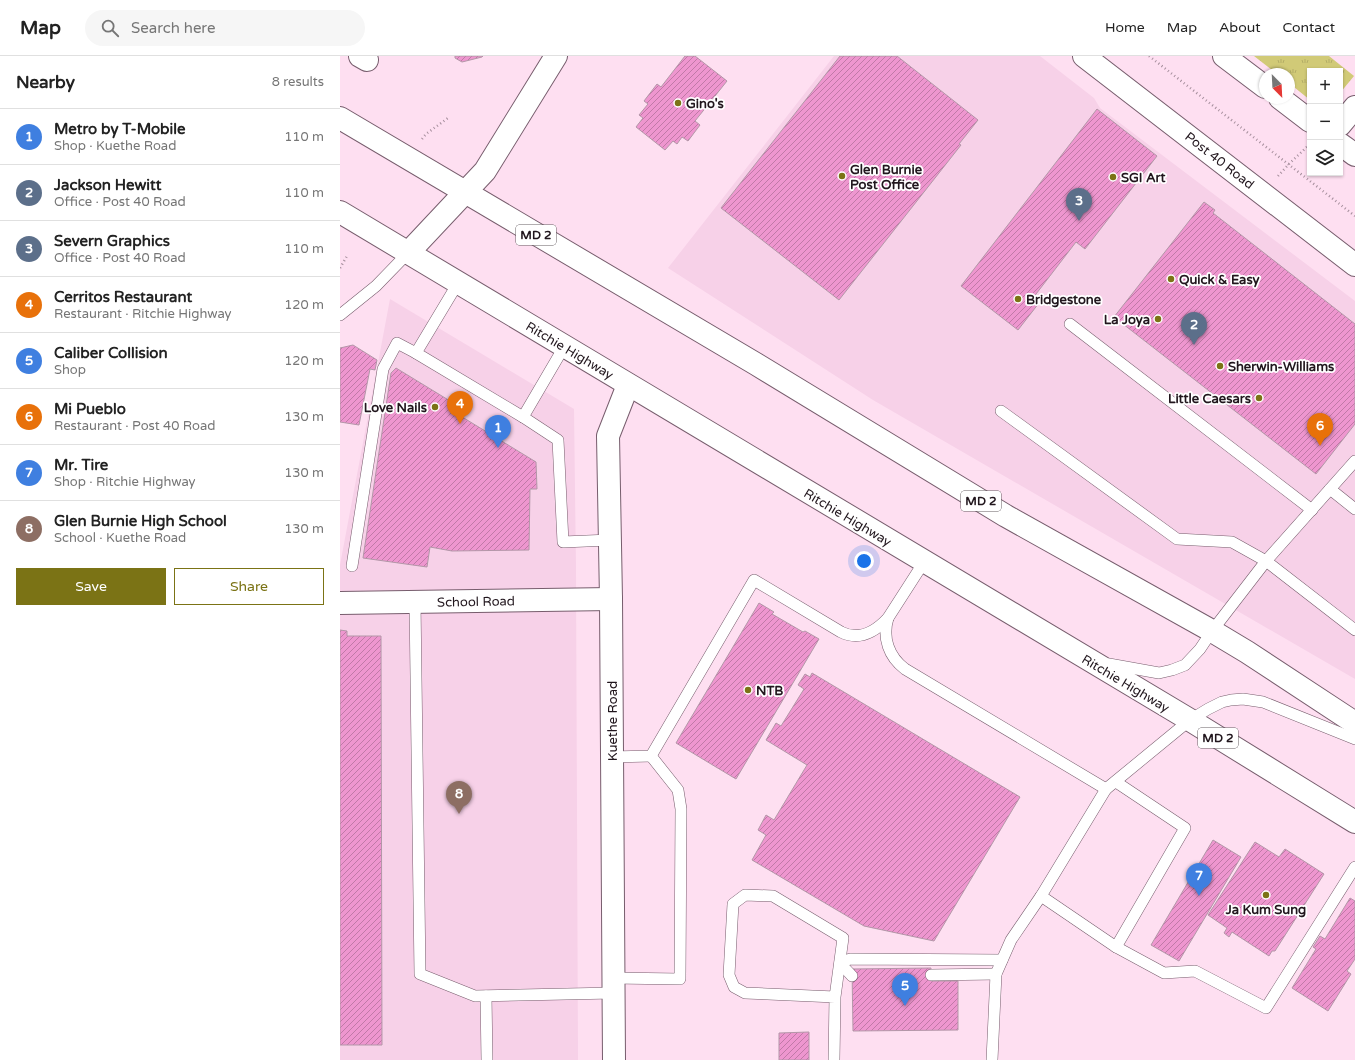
<!DOCTYPE html>
<html lang="en">
<head>
<meta charset="utf-8">
<style>
  body { margin:0; font-family:"Varela Round",sans-serif; background:#f6f6f6; color:#222 }
  .controls { position:absolute; right:12px; top:12px; display:grid; overflow:hidden; border-radius:0px; box-shadow:0 1px 3px #0004 }
  .controls button { width:36px; height:36px; display:grid; place-items:center; padding:0; border:0; border-bottom:1px solid #e0e0e0; background:#fff; color:#222; font:20px sans-serif }
  .compass { position:absolute; left:919px; top:12px; width:36px; height:36px; border-radius:50%; background:#fff; box-shadow:0 1px 3px #0004; rotate:156deg }
  .you { position:absolute; left:524px; top:505px; width:14px; height:14px; margin:-10px; border:3px solid #fff; border-radius:50%; background:#1a73e8; box-shadow:0 0 0 6px #1a73e833 }
  .badge { display:grid; place-items:center; width:26px; height:26px; border-radius:50%; background:#7b7315; color:#fff; font-size:13px; font-weight:700 }
  .pin { position:absolute; translate:-50% -33px; filter:drop-shadow(0 1px 2px #0008) }
  .pin::after { content:''; position:absolute; top:21px; width:14px; height:12px; background:inherit; clip-path:polygon(0 0,100% 0,50% 100%) }
  .list { margin:0; padding:0; list-style:none }
  h2 { display:flex; justify-content:space-between; align-items:center; height:52px; margin:0; padding:0 16px; font-size:17px }
  h2 small { font-size:13px; font-weight:400; color:#767676 }
  .list li { display:grid; grid-template-columns:26px 1fr auto; gap:12px; align-items:center; box-sizing:border-box; height:56px; padding:0 16px; border-top:1px solid #e0e0e0 }
  .list b { display:block; font-size:15px; white-space:nowrap }
  .list p { margin:0; font-size:13px; white-space:nowrap; color:#767676 }
  .list em { font-size:13px; font-style:normal; color:#767676 }
  .actions { display:flex; gap:8px; padding:12px 16px }
  .actions a { flex:1; padding:9px 0; border:1px solid #7b7315; border-radius:0px; text-align:center; font-size:14px; color:#7b7315 }
  .actions .main { background:#7b7315; color:#fff }
  .icon { flex:none; width:22px; height:22px; fill:none; stroke:currentColor; stroke-width:2; stroke-linecap:round; stroke-linejoin:round }
  .map { position:relative; flex:none; width:1015px; height:1004px; overflow:hidden }
  header { display:flex; align-items:center; gap:24px; box-sizing:border-box; height:56px; padding:0 20px; background:#fff; border-bottom:1px solid #e0e0e0 }
  header strong { font-size:19px }
  nav { display:flex; gap:22px; margin-inline-start:auto; font-size:14px }
  .search { width:280px; height:36px; background:#f6f6f6; display:flex; align-items:center; gap:10px; box-sizing:border-box; padding:0 14px; border-radius:22px; color:#767676; font-size:15px }
  main { display:flex }
  aside { flex:1; background:#fff }
  .map>svg:first-child { display:block }
  .built { fill:#f7d1e8 }
  .grass { fill:url(#grass-tufts) }
  .building { fill:url(#building-hatch); stroke:#b397a8 }
  .lines { fill:none; stroke-linecap:round; stroke-linejoin:round }
  .lane-casing { stroke:#775d6d; stroke-width:12 }
  .street-casing { stroke:#775d6d; stroke-width:24 }
  .secondary-casing { stroke:#775d6d; stroke-width:24 }
  .primary-casing { stroke:#775d6d; stroke-width:24 }
  .path { stroke:#a68f9d; stroke-width:2.5; stroke-dasharray:1 3; stroke-linecap:butt }
  .lane { stroke:#fff; stroke-width:11 }
  .street { stroke:#fff; stroke-width:22 }
  .secondary { stroke:#fff; stroke-width:22 }
  .primary { stroke:#fff; stroke-width:22 }
  .poi-dot { fill:#7b7315; stroke:#fff; stroke-width:1.5 }
  .labels { text-anchor:middle; stroke-width:3.5; stroke-linejoin:round; paint-order:stroke }
  .shield { fill:#fff; stroke:#645c61; stroke-width:1 }
  .shield-label { font-size:12px; font-weight:bold; fill:#21161d }
  .poi-label { font-size:13px; font-weight:bold; fill:#21161d; stroke:#fff; text-anchor:start }
  .street-label { font-size:13px; fill:#21161d; stroke:#fff }
</style>
</head>
<body>
<header>
<strong>Map</strong>
<div class="search"><svg class="icon" aria-label="search" viewBox="0 0 24 24"><circle cx="10" cy="10" r="6"/><path d="M15 15l6 6"/></svg>Search here</div>
<nav><a>Home</a><a>Map</a><a>About</a><a>Contact</a></nav>
</header>
<main>
<aside>
<h2>Nearby<small>8 results</small></h2>
<ul class="list">
<li><span class="badge" style="background:#3f7fe0">1</span><div><b>Metro by T-Mobile</b><p>Shop · Kuethe Road</p></div><em>110 m</em></li>
<li><span class="badge" style="background:#5c6f8a">2</span><div><b>Jackson Hewitt</b><p>Office · Post 40 Road</p></div><em>110 m</em></li>
<li><span class="badge" style="background:#5c6f8a">3</span><div><b>Severn Graphics</b><p>Office · Post 40 Road</p></div><em>110 m</em></li>
<li><span class="badge" style="background:#e8710a">4</span><div><b>Cerritos Restaurant</b><p>Restaurant · Ritchie Highway</p></div><em>120 m</em></li>
<li><span class="badge" style="background:#3f7fe0">5</span><div><b>Caliber Collision</b><p>Shop</p></div><em>120 m</em></li>
<li><span class="badge" style="background:#e8710a">6</span><div><b>Mi Pueblo</b><p>Restaurant · Post 40 Road</p></div><em>130 m</em></li>
<li><span class="badge" style="background:#3f7fe0">7</span><div><b>Mr. Tire</b><p>Shop · Ritchie Highway</p></div><em>130 m</em></li>
<li><span class="badge" style="background:#8d6e63">8</span><div><b>Glen Burnie High School</b><p>School · Kuethe Road</p></div><em>130 m</em></li>
</ul>
<div class="actions"><a class="main">Save</a><a>Share</a></div>
</aside>
<div class="map">
<svg width="1015" height="1004" viewBox="0 0 1015 1004">
  <defs>
    <pattern id="grass-tufts" width="24" height="20" patternUnits="userSpaceOnUse"><rect width="24" height="20" fill="#d1ca77"/><path d="M3 7l-1-3M5 7V3M7 7l1-3M15 17l-1-3M17 17v-4M19 17l1-3" fill="none" stroke="#b3ad66"/></pattern>
    <pattern id="building-hatch" width="6" height="6" patternUnits="userSpaceOnUse"><rect width="6" height="6" fill="#ee96cf"/><path d="M-1 1l2-2M0 6l6-6M5 7l2-2" fill="none" stroke="#c079a7"/></pattern>
  </defs>
  <rect width="100%" height="100%" fill="#fedff1"/>
  <!-- built -->
  <g class="built">
    <path d="M 494,0 L 700,0 L 754,42 L 760,52 L 1015,245 L 1015,623 L 533,344 L 328,212 Z"/>
    <path d="M 50,243 L 234,353 L 236,513 L 238,1004 L 0,1004 L 0,509 Z"/>
  </g>
  <!-- grass -->
  <path class="grass" d="M 914,0 L 989,0 L 1014,20 L 1000,37 L 1000,15 L 970,15 L 970,44 L 949,27 L 949,18 L 937,18 Z"/>
  <!-- building -->
  <g class="building">
    <path d="M 115,0 L 143,0 L 142,1 L 122,6 L 115,2 Z"/>
    <path d="M 345,0 L 355,0 L 387,25 L 355,65 L 360,69 L 348,85 L 342,81 L 337,88 L 333,85 L 325,94 L 296,71 L 303,62 L 299,59 L 308,48 L 304,45 L 317,28 L 321,31 Z"/>
    <path d="M 500,0 L 557,0 L 638,64 L 619,88 L 621,89 L 499,244 L 381,152 Z"/>
    <path d="M 757,53 L 817,100 L 745,193 L 736,186 L 693,242 L 699,247 L 678,274 L 621,230 Z"/>
    <path d="M 864,146 L 875,154 L 873,157 L 1015,268 L 1015,368 L 976,418 L 774,261 Z"/>
    <path d="M 13,289 L 37,304 L 35,314 L 30,313 L 19,369 L 0,366 L 0,292 Z"/>
    <path d="M 56,312 L 115,348 L 114,356 L 196,406 L 197,433 L 190,433 L 189,494 L 112,495 L 90,491 L 87,511 L 23,502 L 51,317 Z"/>
    <path d="M 419,547 L 434,556 L 432,558 L 463,576 L 465,575 L 479,583 L 396,723 L 336,687 Z"/>
    <path d="M 0,574 L 7,575 L 7,580 L 41,580 L 42,989 L 0,989 Z"/>
    <path d="M 472,617 L 680,741 L 594,885 L 524,870 L 412,804 L 426,779 L 418,774 L 426,759 L 434,764 L 467,709 L 426,684 L 436,667 L 441,670 L 464,633 L 458,629 L 465,618 L 470,621 Z"/>
    <path d="M 873,784 L 901,801 L 839,905 L 811,889 Z"/>
    <path d="M 915,786 L 939,801 L 945,793 L 984,818 L 935,895 L 932,895 L 929,900 L 892,876 L 889,881 L 884,877 L 887,872 L 868,859 Z"/>
    <path d="M 1010,842 L 1015,845 L 1015,903 L 1007,915 L 1011,918 L 988,955 L 952,932 L 976,893 L 973,891 L 980,880 L 985,883 Z"/>
    <path d="M 591,912 L 591,925 L 618,925 L 618,974 L 513,975 L 512,913 Z"/>
    <path d="M 469,976 L 469,1004 L 439,1004 L 439,977 Z"/>
  </g>
  <g class="lines">
    <defs>
      <g id="lane">
        <path d="M 118,227 L 76,297 L 183,361"/>
        <path d="M 0,259 L 36,230 L 68,197"/>
        <path d="M 730,268 L 972,454"/>
        <path d="M 224,291 L 183,361 L 218,384 L 223,486 L 270,484"/>
        <path d="M 661,355 L 837,483 L 892,486 L 926,505 L 1015,574"/>
        <path d="M 990,433 L 1015,453"/>
        <path d="M 12,510 L 43,313 L 57,287 L 76,297"/>
        <path d="M 75,546 L 80,918 L 135,940 L 273,937"/>
        <path d="M 548,562 C 542,582 549,601 565,613 L 766,733 L 850,664 L 868,653 L 882,646 L 891,644 L 903,643 L 923,646 L 1015,683"/>
        <path d="M 769,608 L 819,617 L 832,614 L 845,609 L 860,593 L 872,575 L 926,505 L 1015,405"/>
        <path d="M 272,701 L 311,700 L 414,524 L 501,576 C 519,585 535,576 548,562 L 584,506"/>
        <path d="M 701,840 L 776,891 L 845,772 L 776,726"/>
        <path d="M 776,891 L 824,917 L 855,915 L 926,952 L 1015,811"/>
        <path d="M 591,919 L 656,918"/>
        <path d="M 512,920 L 500,907 L 510,903 L 662,904"/>
        <path d="M 273,922 L 340,923 L 341,753 L 338,734 L 311,700"/>
        <path d="M 146,940 L 147,1004"/>
        <path d="M 494,1004 L 495,941 L 503,882 L 433,840 L 405,839 L 393,848 L 389,919 L 394,931 L 405,937 L 495,941"/>
        <path d="M 652,1004 L 656,918 L 671,884 L 701,840 L 766,733"/>
      </g>
      <g id="street">
        <path d="M 20,0 L 27,4"/>
        <path d="M 744,0 L 1015,209"/>
        <path d="M 884,0 L 925,31"/>
        <path d="M 940,42 L 970,65"/>
        <path d="M 1000,69 L 1015,51"/>
        <path d="M 1000,88 L 1015,99"/>
        <path d="M 0,547 L 271,543"/>
        <path d="M 274,1004 L 271,543 L 268,380 L 288,329"/>
      </g>
      <path id="secondary" d="M 68,197 L 145,115 L 216,0"/>
      <g id="primary">
        <path d="M 0,62 L 416,308 L 666,460 L 872,575 L 907,596 L 1015,667"/>
        <path d="M 0,156 L 850,664 L 1015,766"/>
      </g>
    </defs>
    <!-- lane casing -->
    <use href="#lane" class="lane-casing"/>
    <!-- street casing -->
    <use href="#street" class="street-casing"/>
    <!-- secondary casing -->
    <use href="#secondary" class="secondary-casing"/>
    <!-- primary casing -->
    <use href="#primary" class="primary-casing"/>
    <!-- path -->
    <g class="path">
      <path d="M 809,0 L 1015,160"/>
      <path d="M 82,83 L 86,78 L 108,62"/>
      <path d="M 938,120 L 949,108 L 970,88"/>
      <path d="M 0,212 L 7,200"/>
    </g>
    <!-- lane -->
    <use href="#lane" class="lane"/>
    <!-- street -->
    <use href="#street" class="street"/>
    <!-- secondary -->
    <use href="#secondary" class="secondary"/>
    <!-- primary -->
    <use href="#primary" class="primary"/>
  </g>
  <!-- markers -->
  <g class="poi-dot">
    <circle cx="338" cy="47" r="4"/>
    <circle cx="502" cy="120" r="4"/>
    <circle cx="773" cy="121" r="4"/>
    <circle cx="831" cy="223" r="4"/>
    <circle cx="678" cy="243" r="4"/>
    <circle cx="818" cy="263" r="4"/>
    <circle cx="880" cy="310" r="4"/>
    <circle cx="919" cy="342" r="4"/>
    <circle cx="95" cy="351" r="4"/>
    <circle cx="408" cy="634" r="4"/>
    <circle cx="926" cy="839" r="4"/>
  </g>
  <g class="labels">
    <!-- shield labels -->
    <g class="shield">
      <rect x="176" y="169" width="40" height="20" rx="3"/>
      <rect x="621" y="435" width="40" height="20" rx="3"/>
      <rect x="858" y="672" width="40" height="20" rx="3"/>
    </g>
    <g class="shield-label">
      <text x="196" y="183">MD 2</text>
      <text x="641" y="449">MD 2</text>
      <text x="878" y="686">MD 2</text>
    </g>
    <!-- poi labels -->
    <g class="poi-label">
      <text x="346" y="52">Gino's</text>
      <text x="510" y="118">Glen Burnie<tspan x="510" dy="15">Post Office</tspan></text>
      <text x="781" y="126">SGI Art</text>
      <text x="839" y="228">Quick &amp; Easy</text>
      <text x="686" y="248">Bridgestone</text>
      <text x="810" y="268" text-anchor="end">La Joya</text>
      <text x="888" y="315">Sherwin-Williams</text>
      <text x="911" y="347" text-anchor="end">Little Caesars</text>
      <text x="87" y="356" text-anchor="end">Love Nails</text>
      <text x="416" y="639">NTB</text>
      <text x="926" y="858" text-anchor="middle">Ja Kum Sung</text>
    </g>
    <!-- street labels -->
    <g class="street-label">
      <text transform="translate(880 104) rotate(38)" y="5">Post 40 Road</text>
      <text transform="translate(230 294) rotate(31)" y="5">Ritchie Highway</text>
      <text transform="translate(508 461) rotate(31)" y="5">Ritchie Highway</text>
      <text transform="translate(136 545) rotate(-1)" y="5">School Road</text>
      <text transform="translate(786 627) rotate(31)" y="5">Ritchie Highway</text>
      <text transform="translate(272 665) rotate(-90)" y="5">Kuethe Road</text>
    </g>
  </g>
</svg>
<div class="controls">
<button>+</button>
<button>−</button>
<button><svg class="icon" aria-label="layers" viewBox="0 0 24 24"><path d="M12 4l9 5-9 5-9-5zM3 14l9 5 9-5"/></svg></button>
</div>
<svg class="compass" viewBox="-18 -18 36 36"><path d="M0-13l5 13h-10z" fill="#e53935"/><path d="M0 13l5-13h-10z" fill="#767676"/></svg>
<div class="you"></div>
<div class="pin badge" style="left:158px;top:392px;background:#3f7fe0">1</div>
<div class="pin badge" style="left:854px;top:289px;background:#5c6f8a">2</div>
<div class="pin badge" style="left:739px;top:165px;background:#5c6f8a">3</div>
<div class="pin badge" style="left:120px;top:368px;background:#e8710a">4</div>
<div class="pin badge" style="left:565px;top:950px;background:#3f7fe0">5</div>
<div class="pin badge" style="left:980px;top:390px;background:#e8710a">6</div>
<div class="pin badge" style="left:859px;top:840px;background:#3f7fe0">7</div>
<div class="pin badge" style="left:119px;top:758px;background:#8d6e63">8</div>
</div>
</main>
</body>
</html>
